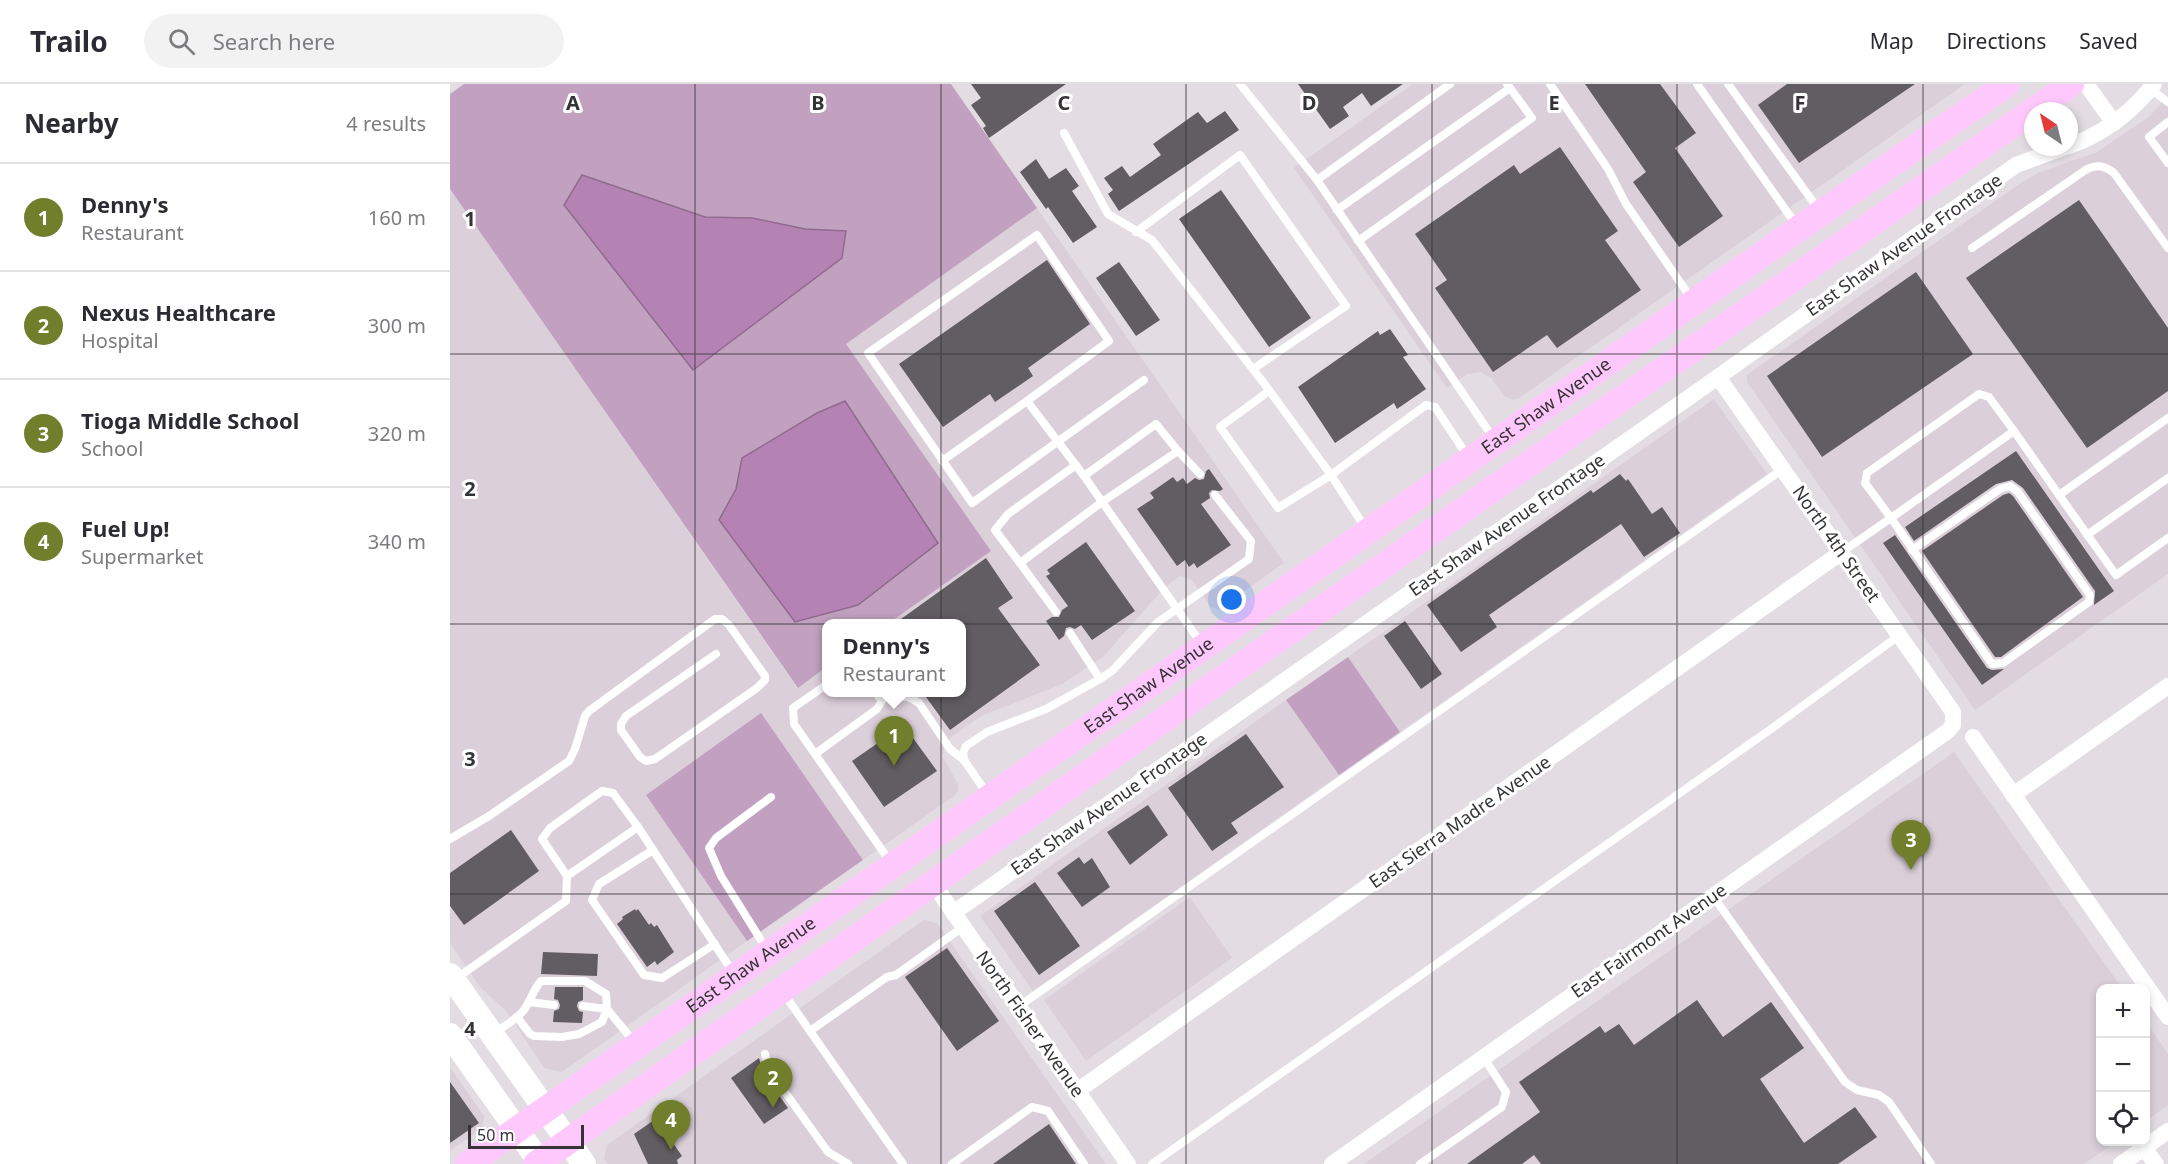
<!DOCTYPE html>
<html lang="en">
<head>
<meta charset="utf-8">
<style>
  body { margin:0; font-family:"Noto Sans",sans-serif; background:#f2f2f3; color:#2b2b33 }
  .controls { position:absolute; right:18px; bottom:18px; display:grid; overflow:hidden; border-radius:12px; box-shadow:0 3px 9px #0003 }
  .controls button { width:54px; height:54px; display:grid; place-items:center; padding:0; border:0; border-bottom:2px solid #e1e1e2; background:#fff; color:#2b2b33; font:30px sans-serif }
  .compass { position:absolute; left:1574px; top:18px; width:54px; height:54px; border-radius:50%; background:#fff; box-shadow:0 3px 9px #0003; rotate:325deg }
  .scale { position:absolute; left:18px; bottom:15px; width:116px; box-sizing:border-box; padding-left:6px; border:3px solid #353335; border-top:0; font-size:16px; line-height:21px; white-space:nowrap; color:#353335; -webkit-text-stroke:4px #fff; paint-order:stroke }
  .you { position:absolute; left:782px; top:516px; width:21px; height:21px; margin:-15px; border:4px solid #fff; border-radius:50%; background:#1a73e8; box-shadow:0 0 0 9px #1a73e833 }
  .badge { display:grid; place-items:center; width:39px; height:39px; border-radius:50%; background:#717f2c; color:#fff; font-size:20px; font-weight:700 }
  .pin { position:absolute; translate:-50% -50px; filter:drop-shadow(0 2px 3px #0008) }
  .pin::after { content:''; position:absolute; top:32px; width:21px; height:18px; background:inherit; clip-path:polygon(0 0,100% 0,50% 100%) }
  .popup { position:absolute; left:372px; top:535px; width:144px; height:78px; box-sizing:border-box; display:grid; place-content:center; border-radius:12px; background:#fff; filter:drop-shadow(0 2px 4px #0005); font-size:20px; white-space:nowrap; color:#7c7c81 }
  .popup b { font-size:22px; color:#2b2b33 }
  .popup::after { content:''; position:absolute; left:50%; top:100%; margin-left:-12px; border:12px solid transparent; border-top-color:#fff }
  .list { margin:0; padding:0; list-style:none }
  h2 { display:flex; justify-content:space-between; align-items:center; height:78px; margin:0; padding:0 24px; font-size:26px }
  h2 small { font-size:20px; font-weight:400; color:#7c7c81 }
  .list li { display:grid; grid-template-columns:39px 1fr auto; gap:18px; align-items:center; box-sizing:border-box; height:108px; padding:0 24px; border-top:2px solid #e1e1e2 }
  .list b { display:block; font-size:22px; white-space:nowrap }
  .list p { margin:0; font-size:20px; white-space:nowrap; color:#7c7c81 }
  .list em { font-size:20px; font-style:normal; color:#7c7c81 }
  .icon { flex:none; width:33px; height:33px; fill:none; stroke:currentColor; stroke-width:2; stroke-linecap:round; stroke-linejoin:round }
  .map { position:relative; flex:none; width:1718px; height:1080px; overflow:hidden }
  header { display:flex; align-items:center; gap:36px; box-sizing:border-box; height:84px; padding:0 30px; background:#fff; border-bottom:2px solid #e1e1e2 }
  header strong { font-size:28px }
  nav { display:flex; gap:33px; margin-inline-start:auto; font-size:21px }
  .search { width:420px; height:54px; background:#f2f2f3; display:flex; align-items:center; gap:15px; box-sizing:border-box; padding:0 21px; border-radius:33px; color:#7c7c81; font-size:22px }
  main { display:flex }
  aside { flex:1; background:#fff }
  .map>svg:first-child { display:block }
  .built { fill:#dbcfda }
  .green { fill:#c2a1c0 }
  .water { fill:#b583b3; stroke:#8f6b8d; stroke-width:1.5 }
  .building { fill:#625d62 }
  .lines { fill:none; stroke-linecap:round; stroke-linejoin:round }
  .service { stroke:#fff; stroke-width:8 }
  .minor { stroke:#fff; stroke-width:16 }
  .secondary { stroke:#fff; stroke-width:24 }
  .primary { stroke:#fec8fc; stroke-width:26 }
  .grid { fill:none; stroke:#353335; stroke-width:1.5; stroke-opacity:0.55 }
  .labels { text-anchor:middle; stroke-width:6; stroke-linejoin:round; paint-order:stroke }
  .street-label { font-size:18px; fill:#353335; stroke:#fff }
  .grid-label { font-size:20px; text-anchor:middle; font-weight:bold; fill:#353335; stroke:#fff; stroke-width:6; stroke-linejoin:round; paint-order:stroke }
</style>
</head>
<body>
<header>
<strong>Trailo</strong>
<div class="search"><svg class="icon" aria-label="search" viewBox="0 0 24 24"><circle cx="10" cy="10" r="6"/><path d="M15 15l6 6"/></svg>Search here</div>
<nav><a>Map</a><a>Directions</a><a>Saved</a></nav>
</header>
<main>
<aside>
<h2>Nearby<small>4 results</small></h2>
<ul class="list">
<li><span class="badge">1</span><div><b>Denny's</b><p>Restaurant</p></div><em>160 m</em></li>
<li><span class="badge">2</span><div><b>Nexus Healthcare</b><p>Hospital</p></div><em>300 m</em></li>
<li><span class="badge">3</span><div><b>Tioga Middle School</b><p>School</p></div><em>320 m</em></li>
<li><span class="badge">4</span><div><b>Fuel Up!</b><p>Supermarket</p></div><em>340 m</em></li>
</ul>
</aside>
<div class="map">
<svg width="1718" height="1080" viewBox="0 0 1718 1080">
  <rect width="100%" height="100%" fill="#e3dde3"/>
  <!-- built -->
  <g class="built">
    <path d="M 963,0 L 1515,0 L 1069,314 L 1063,316 L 1054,312 L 1041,294 L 1030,288 L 1017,290 L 997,304 L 844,84 Z"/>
    <path d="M 1718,11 L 1718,490 L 1525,626 L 1297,298 L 1297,291 L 1575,96 L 1590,88 L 1647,68 L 1700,32 Z"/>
    <path d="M 0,105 L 347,604 L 376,583 L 376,608 L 512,608 L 512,540 L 439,539 L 540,467 L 396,260 L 587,124 L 834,479 L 769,525 L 761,523 L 742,496 L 730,492 L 715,503 L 653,573 L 612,600 L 531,632 L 500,654 L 495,660 L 493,673 L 508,700 L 508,707 L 504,712 L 413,776 L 311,630 L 196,711 L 297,857 L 112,988 L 94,984 L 57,928 L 31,904 L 0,859 Z"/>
    <path d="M 1264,315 L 1317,390 L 950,648 L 898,573 Z"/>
    <path d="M 836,616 L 889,691 L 583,907 L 530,832 Z"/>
    <path d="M 1504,668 L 1672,904 L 1650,904 L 1650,1058 L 1666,1058 L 1634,1080 L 914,1080 Z"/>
    <path d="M 740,813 L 782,874 L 636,977 L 594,916 Z"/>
    <path d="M 474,836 L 487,839 L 656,1080 L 158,1080 L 154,1074 L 157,1061 Z"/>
    <path d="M 1696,938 L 1718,970 L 1718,1021 L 1696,1037 Z"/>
    <path d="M 0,983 L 34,1032 L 32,1044 L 0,1067 Z"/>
  </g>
  <!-- green -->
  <g class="green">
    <path d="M 14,0 L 501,0 L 587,124 L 396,260 L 541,467 L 439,539 L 376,540 L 376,583 L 348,604 L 0,105 L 0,10 Z"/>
    <path d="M 898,573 L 950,648 L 889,691 L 836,616 Z"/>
    <path d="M 311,629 L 413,776 L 297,857 L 196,711 Z"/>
  </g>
  <!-- water -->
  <g class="water">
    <path d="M 132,91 L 255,133 L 302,134 L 355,145 L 396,147 L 392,174 L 243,286 L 114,121 Z"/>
    <path d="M 395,317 L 488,459 L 408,521 L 345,538 L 269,436 L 286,405 L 292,374 L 367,329 Z"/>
  </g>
  <!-- building -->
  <g class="building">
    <path d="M 521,0 L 616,0 L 539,54 L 533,44 L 536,42 L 521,21 L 531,14 Z"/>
    <path d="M 848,0 L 953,0 L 921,22 L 912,9 L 893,23 L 899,32 L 880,45 Z"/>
    <path d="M 1135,0 L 1210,0 L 1246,49 L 1225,64 L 1273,132 L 1229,163 L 1183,98 L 1196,88 Z"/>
    <path d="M 1337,0 L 1465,0 L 1349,79 L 1308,21 Z"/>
    <path d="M 775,27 L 789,46 L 669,127 L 658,110 L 663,106 L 654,94 L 672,82 L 680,93 L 711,71 L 703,60 L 748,28 L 757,39 Z"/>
    <path d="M 1110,63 L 1168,147 L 1155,156 L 1191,206 L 1107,264 L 1097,251 L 1043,288 L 985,204 L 997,196 L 965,150 L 1064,81 L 1070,90 Z"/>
    <path d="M 586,75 L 599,95 L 616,84 L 629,102 L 622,107 L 647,143 L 623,159 L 598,123 L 596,125 L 570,88 Z"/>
    <path d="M 771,106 L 861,234 L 819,263 L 729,135 Z"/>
    <path d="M 1629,116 L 1718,244 L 1718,307 L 1637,364 L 1516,194 Z"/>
    <path d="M 597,176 L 640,240 L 578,284 L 583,292 L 545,318 L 540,310 L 493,343 L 449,280 Z"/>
    <path d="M 669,178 L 710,236 L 686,252 L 646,194 Z"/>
    <path d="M 1466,188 L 1523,270 L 1372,373 L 1317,292 Z"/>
    <path d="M 940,245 L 958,271 L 953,273 L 976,305 L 947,325 L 944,319 L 885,359 L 848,303 L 928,247 L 930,251 Z"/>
    <path d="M 1566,367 L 1664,507 L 1644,521 L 1645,507 L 1573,404 L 1562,396 L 1546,400 L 1464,457 L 1455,443 Z"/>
    <path d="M 759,385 L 773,405 L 770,407 L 762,406 L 759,409 L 760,414 L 751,420 L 781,461 L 747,484 L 744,479 L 739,483 L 735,476 L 727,482 L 687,425 L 704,414 L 700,409 L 723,393 L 727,398 L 733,394 L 737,400 L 745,394 L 749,396 L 754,395 L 756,387 Z"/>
    <path d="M 1170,390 L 1176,397 L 1178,395 L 1202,430 L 1212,423 L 1230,449 L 1194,473 L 1171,440 L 1039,531 L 1047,543 L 1011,568 L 977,521 L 1141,406 L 1143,409 Z"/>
    <path d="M 1559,409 L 1563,412 L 1633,513 L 1551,573 L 1545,573 L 1472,467 L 1553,411 Z"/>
    <path d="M 1445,451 L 1537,584 L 1542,586 L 1554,585 L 1532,601 L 1433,459 Z"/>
    <path d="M 636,458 L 685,527 L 642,556 L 631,541 L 625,545 L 620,543 L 616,544 L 614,552 L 609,556 L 596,537 L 602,533 L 609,533 L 612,526 L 618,522 L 596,492 L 600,490 L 597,486 Z"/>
    <path d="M 536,474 L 563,514 L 548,524 L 590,581 L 500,646 L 473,609 L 512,609 L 512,540 L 444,540 Z"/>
    <path d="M 955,537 L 992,590 L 971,605 L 934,552 Z"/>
    <path d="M 458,647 L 487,687 L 434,723 L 402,677 L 435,654 L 439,660 Z"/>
    <path d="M 796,650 L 834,703 L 781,739 L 788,749 L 762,767 L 718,704 Z"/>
    <path d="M 698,721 L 718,751 L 680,781 L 657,748 Z"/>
    <path d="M 61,746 L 89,787 L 14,841 L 0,822 L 0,789 Z"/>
    <path d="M 629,773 L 634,780 L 642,774 L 660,803 L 632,823 L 607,789 Z"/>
    <path d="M 585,798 L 630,862 L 589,891 L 544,827 Z"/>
    <path d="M 185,825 L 186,827 L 188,825 L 199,841 L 201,839 L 204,843 L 207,841 L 224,868 L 207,881 L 205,877 L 197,883 L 167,840 L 173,835 L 172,833 Z"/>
    <path d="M 497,864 L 549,937 L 507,967 L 455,893 Z"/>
    <path d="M 93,868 L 148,870 L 147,892 L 91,890 Z"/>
    <path d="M 105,903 L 133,903 L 133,916 L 128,918 L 127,922 L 129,927 L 133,928 L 132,939 L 103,938 L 104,927 L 109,925 L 110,921 L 108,916 L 104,915 Z"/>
    <path d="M 1247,916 L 1273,953 L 1321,918 L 1354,964 L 1310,995 L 1354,1059 L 1405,1023 L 1427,1053 L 1388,1080 L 1091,1080 L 1084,1071 L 1072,1080 L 1017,1080 L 1090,1028 L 1069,998 L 1150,942 L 1155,949 L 1169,940 L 1184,961 Z"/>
    <path d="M 309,974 L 314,990 L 338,1024 L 314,1040 L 281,994 Z"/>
    <path d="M 0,998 L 29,1039 L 0,1059 Z"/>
    <path d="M 207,1034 L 220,1062 L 223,1059 L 232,1072 L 227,1076 L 228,1080 L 198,1080 L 184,1050 Z"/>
    <path d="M 599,1040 L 626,1080 L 543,1080 Z"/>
  </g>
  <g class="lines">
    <!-- service -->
    <g class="service">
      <path d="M 790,0 L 867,96 L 1044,355"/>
      <path d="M 1100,0 L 1158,85 L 1176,120 L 1243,217"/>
      <path d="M 1247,0 L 1347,142"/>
      <path d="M 1278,0 L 1369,126"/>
      <path d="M 1700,5 L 1718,18"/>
      <path d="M 1718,38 L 1699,53 L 1718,79"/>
      <path d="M 614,49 L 658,130 L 702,156 L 813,298 L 881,391 L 916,445"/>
      <path d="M 867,96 L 1000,0"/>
      <path d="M 887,126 L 1060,4"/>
      <path d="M 686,148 L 790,71 L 896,222 L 803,285"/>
      <path d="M 908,157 L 1082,34 L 1057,0"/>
      <path d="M 1522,164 L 1637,85 C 1649,80 1655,82 1664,89 L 1718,164"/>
      <path d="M 694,296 L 522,419 L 418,269 L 587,151 L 659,257 L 577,317 C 596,342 615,367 634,392 L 753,562"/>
      <path d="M 819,307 L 770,343 L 828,424 L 881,391 L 976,321 L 985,323 L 1018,373"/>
      <path d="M 1564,347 L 1609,411 L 1718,334"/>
      <path d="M 728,367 L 750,390"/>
      <path d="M 492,377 L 577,317"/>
      <path d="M 626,381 L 558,430 L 545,446 L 570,479 L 652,418 L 728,367 L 706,340 L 634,392"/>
      <path d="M 1609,411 L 1666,491 L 1718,454"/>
      <path d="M 1637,451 L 1718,394"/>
      <path d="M 1392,468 L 1441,434 L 1415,399 L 1417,389 L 1529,310 L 1539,313 L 1564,347 L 1441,434 L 1542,580 L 1553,579 L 1639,518 L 1640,511 L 1568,408 L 1560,402 L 1550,405 L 1462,466"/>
      <path d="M 570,479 L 606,528"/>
      <path d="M 620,549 L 650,595"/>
      <path d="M 376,601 L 343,624 L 344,640 L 441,779"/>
      <path d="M 435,608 L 436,611 L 459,613 L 469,619 L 500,665 L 514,676"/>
      <path d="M 365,670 L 427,625 L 432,617 L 425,608"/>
      <path d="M 538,711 L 514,676 L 513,669 L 516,662 L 537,648 L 596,625 L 650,595 L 662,587 L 708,538 L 799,475 L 801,457 L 765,411"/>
      <path d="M 188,743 L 284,890"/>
      <path d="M 0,755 L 39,732 L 119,677 L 125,665 L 135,632 L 139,627 L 265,535 L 272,535 L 279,541 L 315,592 L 315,596 L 307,604 L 205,675 L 196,677 L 190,673 L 171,646 L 171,640 L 176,632 L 266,570"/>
      <path d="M 203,766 L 149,800 L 142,816 L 194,891 L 212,894 L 265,860"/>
      <path d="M 1263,812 L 1395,998 L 1407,1006 L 1429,1011 L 1439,1018 L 1481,1080"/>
      <path d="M 317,866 L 271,792 L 259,764 L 266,754 L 321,713"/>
      <path d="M 4,896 L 116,817 L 117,792 L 188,743 L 163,709 L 152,707 L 100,744 L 92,755 L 117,792"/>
      <path d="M 332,907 L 453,1080"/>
      <path d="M 79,918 L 104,921"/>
      <path d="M 568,923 L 1333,385"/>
      <path d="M 67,933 L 80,950 L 84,952 L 112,953 L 129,950 L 152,938 L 157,925 L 133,922"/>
      <path d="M 360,947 L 437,893 L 446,891 L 513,843"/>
      <path d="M 43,950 C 54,942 66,936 74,926 C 81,916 83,906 91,897 L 135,897 L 156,910 L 157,925 L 185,959"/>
      <path d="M 315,970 L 319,986 L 378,1068 L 398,1080"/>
      <path d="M 502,1080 L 582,1023 L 598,1027 L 634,1080"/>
      <path d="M 702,1080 L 1321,645 L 1450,551"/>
      <path d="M 970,1080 L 1052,1023 L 1056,1008 L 1034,974"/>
    </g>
    <!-- minor -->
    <g class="minor">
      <path d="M 1636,0 L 1664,39"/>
      <path d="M 1619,62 C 1653,50 1682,28 1704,0"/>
      <path d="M 1523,653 L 1718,933"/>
      <path d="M 1563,711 L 1718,602"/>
      <path d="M 483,799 L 678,1080"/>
      <path d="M 503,829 L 1268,293 L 1566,81 L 1615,63"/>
      <path d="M 627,1007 L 1392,468"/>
      <path d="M 1694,1064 L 1706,1080"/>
      <path d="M 882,1080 L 1498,647 L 1503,641 L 1503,628 L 1268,293"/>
      <path d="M 1671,1080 L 1718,1047"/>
    </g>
    <!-- secondary -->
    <g class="secondary">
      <path d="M 0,891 L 134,1080"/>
      <path d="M 0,951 L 91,1080"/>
    </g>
    <!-- primary -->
    <g class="primary">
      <path id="s1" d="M 18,1080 L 1371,129 L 1557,0"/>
      <path d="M 86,1080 L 776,592 L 1621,0"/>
    </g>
  </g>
  <!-- grid -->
  <path class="grid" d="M 245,0 L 245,1080M 491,0 L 491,1080M 736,0 L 736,1080M 982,0 L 982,1080M 1227,0 L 1227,1080M 1473,0 L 1473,1080M 0,270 L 1718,270M 0,540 L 1718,540M 0,810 L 1718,810"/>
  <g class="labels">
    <!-- street labels -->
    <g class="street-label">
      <text transform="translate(1454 161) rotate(-35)" y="6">East Shaw Avenue Frontage</text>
      <text dy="6" stroke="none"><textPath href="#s1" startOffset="1318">East Shaw Avenue</textPath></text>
      <text transform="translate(1057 441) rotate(-35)" y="6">East Shaw Avenue Frontage</text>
      <text transform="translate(1386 460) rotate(55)" y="6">North 4th Street</text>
      <text dy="6" stroke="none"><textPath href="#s1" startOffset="832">East Shaw Avenue</textPath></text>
      <text transform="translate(659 720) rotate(-35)" y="6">East Shaw Avenue Frontage</text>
      <text transform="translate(1010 738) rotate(-35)" y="6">East Sierra Madre Avenue</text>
      <text transform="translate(1199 857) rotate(-35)" y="6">East Fairmont Avenue</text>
      <text dy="6" stroke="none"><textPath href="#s1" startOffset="346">East Shaw Avenue</textPath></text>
      <text transform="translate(580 940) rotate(55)" y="6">North Fisher Avenue</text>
    </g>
  </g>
  <g class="grid-label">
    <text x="123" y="26">A</text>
    <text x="368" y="26">B</text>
    <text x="614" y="26">C</text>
    <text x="859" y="26">D</text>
    <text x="1104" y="26">E</text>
    <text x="1350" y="26">F</text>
    <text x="20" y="142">1</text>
    <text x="20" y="412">2</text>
    <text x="20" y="682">3</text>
    <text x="20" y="952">4</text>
  </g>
</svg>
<div class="controls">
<button>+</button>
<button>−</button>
<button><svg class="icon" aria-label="locate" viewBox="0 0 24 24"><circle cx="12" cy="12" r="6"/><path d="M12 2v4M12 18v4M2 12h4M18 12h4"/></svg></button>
</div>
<svg class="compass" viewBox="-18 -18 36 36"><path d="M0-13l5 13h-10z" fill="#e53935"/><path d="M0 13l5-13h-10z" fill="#7c7c81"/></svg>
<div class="scale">50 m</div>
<div class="you"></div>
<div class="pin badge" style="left:444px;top:682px">1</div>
<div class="popup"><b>Denny's</b>Restaurant</div>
<div class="pin badge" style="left:323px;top:1024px">2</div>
<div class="pin badge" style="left:1461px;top:786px">3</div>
<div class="pin badge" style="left:221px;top:1066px">4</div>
</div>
</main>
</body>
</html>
